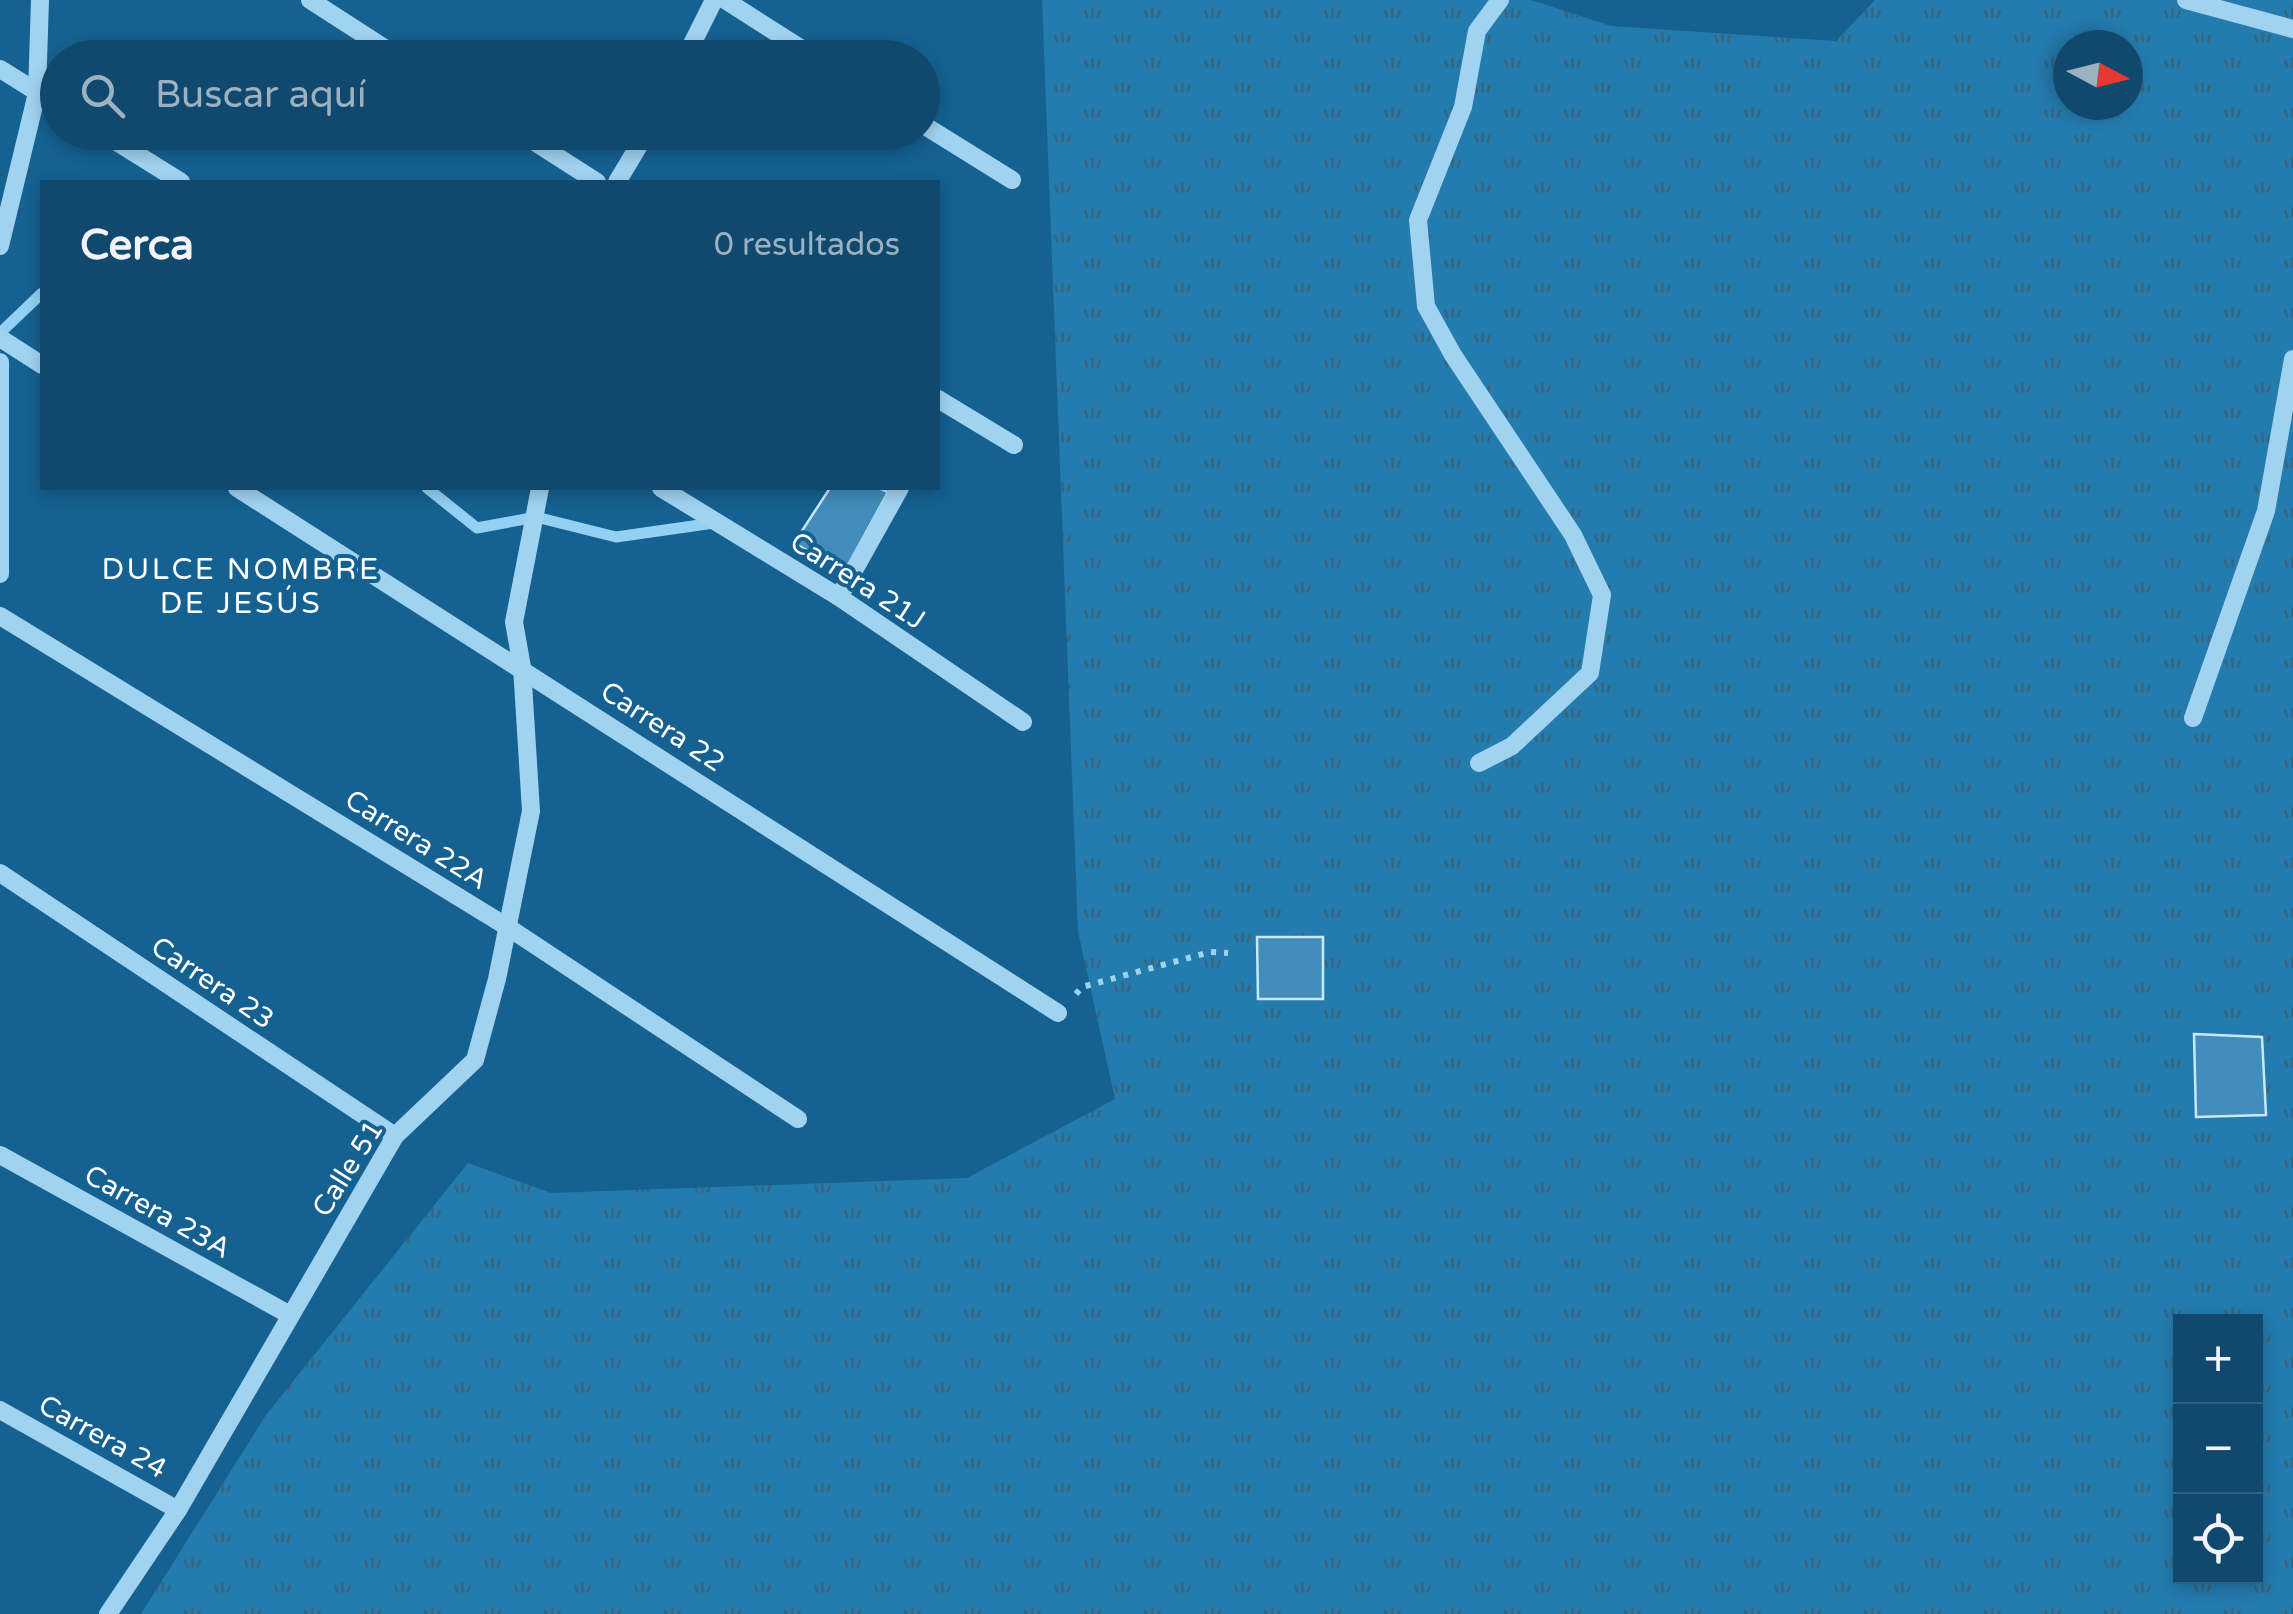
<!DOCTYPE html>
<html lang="es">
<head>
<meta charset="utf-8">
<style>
  body { margin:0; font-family:"Varela Round",sans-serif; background:#1e5375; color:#f1f3f6 }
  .controls { position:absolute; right:30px; bottom:30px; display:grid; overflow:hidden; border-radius:0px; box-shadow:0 5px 15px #0003 }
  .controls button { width:90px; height:90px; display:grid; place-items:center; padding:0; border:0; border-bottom:2px solid #306180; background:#10496d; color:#f1f3f6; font:50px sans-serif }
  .compass { position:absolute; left:2053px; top:30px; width:90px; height:90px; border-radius:50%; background:#10496d; box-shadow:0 5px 15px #0003; rotate:97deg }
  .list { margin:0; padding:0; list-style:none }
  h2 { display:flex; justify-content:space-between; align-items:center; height:130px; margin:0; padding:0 40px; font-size:42px }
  h2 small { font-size:32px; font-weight:400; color:#9cb2c2 }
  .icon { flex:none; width:55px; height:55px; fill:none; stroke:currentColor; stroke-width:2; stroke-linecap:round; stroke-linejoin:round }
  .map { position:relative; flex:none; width:2293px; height:1614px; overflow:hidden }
  .search { position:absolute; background:#10496d; box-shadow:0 5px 15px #0003; left:40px; top:40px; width:900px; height:110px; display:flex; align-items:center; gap:25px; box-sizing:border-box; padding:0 35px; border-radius:55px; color:#9cb2c2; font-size:38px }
  .panel { position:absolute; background:#10496d; box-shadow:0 5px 15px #0003; left:40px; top:180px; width:900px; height:310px; border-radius:0px }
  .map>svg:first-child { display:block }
  .grass { fill:url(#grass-tufts); fill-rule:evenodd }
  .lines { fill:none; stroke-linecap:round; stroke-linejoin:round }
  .stream { stroke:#93d1f4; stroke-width:11 }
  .building { fill:#428dbb; stroke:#c8e9fc; stroke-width:2.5 }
  .path { stroke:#a1d3f1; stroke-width:6; stroke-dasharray:5 8; stroke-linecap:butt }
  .minor { stroke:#a1d3f1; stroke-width:18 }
  .labels { text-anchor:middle; stroke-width:8; stroke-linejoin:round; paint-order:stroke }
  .street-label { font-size:28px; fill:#fff; stroke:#156191 }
  .neighbourhood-label { font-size:30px; letter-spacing:2.5px; fill:#fff; stroke:#156191 }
</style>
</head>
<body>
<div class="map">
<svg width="2293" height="1614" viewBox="0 0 2293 1614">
  <defs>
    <pattern id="grass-tufts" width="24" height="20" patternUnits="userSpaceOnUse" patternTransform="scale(2.5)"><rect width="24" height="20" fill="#247bae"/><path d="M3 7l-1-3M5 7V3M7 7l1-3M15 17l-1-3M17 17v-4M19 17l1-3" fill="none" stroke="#38647d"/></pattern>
  </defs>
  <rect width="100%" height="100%" fill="#156191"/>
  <!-- grass -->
  <path class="grass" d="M 1042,0 L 1531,0 L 1611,26 L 1836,41 L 1875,0 L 2293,0 L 2293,1614 L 141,1614 L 266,1415 L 468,1163 L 551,1193 L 967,1178 L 1115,1099 L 1078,931 ZM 2068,45 L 2128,45 L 2128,105 L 2068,105 ZM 2180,1322 L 2256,1322 L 2256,1576 L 2180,1576 Z"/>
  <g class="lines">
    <!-- stream -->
    <g class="stream">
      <path d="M 0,333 L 42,293"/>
      <path d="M 427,488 L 477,528 L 536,517 L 616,537 L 714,523"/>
    </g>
  </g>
  <!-- building -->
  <g class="building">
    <path d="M 830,488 L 879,488 L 888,492 L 845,571 L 794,543 Z"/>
    <path d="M 1257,937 L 1323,937 L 1323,999 L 1258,999 Z"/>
    <path d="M 2194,1034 L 2262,1037 L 2266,1115 L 2196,1117 Z"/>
  </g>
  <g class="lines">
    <!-- path -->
    <path class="path" d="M 1076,994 L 1082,987 L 1210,952 L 1228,953"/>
    <!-- minor -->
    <g class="minor">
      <path d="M 310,0 L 400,58"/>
      <path d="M 725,0 L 816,58"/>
      <path d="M 2186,0 L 2293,29"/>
      <path d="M 685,58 L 714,0"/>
      <path d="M 0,69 L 58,105"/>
      <path d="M 922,124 L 1012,180"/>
      <path d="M 101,132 L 181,182"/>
      <path d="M 519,132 L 597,182"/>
      <path d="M 617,182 L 647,132"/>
      <path d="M 0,246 L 37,93 L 40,0"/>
      <path d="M 0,338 L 42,365"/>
      <path d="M 0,362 L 0,574"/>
      <path d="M 938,399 L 1014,445"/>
      <path d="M 237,488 L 1058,1013"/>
      <path d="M 661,488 L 839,597 L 1023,722"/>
      <path d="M 839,597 L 900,488"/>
      <path d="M 0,616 L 506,926 L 798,1119"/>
      <path d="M 2193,718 L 2266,511 L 2293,359"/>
      <path d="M 1479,763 L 1512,746 L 1590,673 L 1602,595 L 1573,535 L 1453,355 L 1426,306 L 1418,220 L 1463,107 L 1477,31 L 1500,0"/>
      <path d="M 0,873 L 395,1136"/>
      <path d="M 0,1155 L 290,1315"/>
      <path d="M 0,1410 L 178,1510"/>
      <path d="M 108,1614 L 178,1510 L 395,1136 L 475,1060 L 497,979 L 531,811 L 522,667 L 514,622 L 540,488"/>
    </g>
  </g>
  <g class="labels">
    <!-- street labels -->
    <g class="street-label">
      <text transform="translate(858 580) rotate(33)" y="10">Carrera 21J</text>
      <text transform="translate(663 726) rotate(33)" y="10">Carrera 22</text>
      <text transform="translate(417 839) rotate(32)" y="10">Carrera 22A</text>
      <text transform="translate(213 982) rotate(34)" y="10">Carrera 23</text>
      <text transform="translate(347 1168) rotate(-58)" y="10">Calle 51</text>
      <text transform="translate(158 1211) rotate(29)" y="10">Carrera 23A</text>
      <text transform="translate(103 1436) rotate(29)" y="10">Carrera 24</text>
    </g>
    <!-- neighbourhood labels -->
    <g class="neighbourhood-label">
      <text x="241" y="579">DULCE NOMBRE<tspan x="241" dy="34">DE JESÚS</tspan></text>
    </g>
  </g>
</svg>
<div class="controls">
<button>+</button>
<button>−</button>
<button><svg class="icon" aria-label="locate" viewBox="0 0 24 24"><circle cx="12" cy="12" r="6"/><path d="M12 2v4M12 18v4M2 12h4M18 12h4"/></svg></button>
</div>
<svg class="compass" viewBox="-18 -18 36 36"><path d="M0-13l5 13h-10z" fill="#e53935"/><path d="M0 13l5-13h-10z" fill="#9cb2c2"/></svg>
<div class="search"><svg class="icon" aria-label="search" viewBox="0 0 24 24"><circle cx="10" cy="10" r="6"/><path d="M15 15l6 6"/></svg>Buscar aquí</div>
<section class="panel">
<h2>Cerca<small>0 resultados</small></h2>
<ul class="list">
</ul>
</section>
</div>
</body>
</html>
